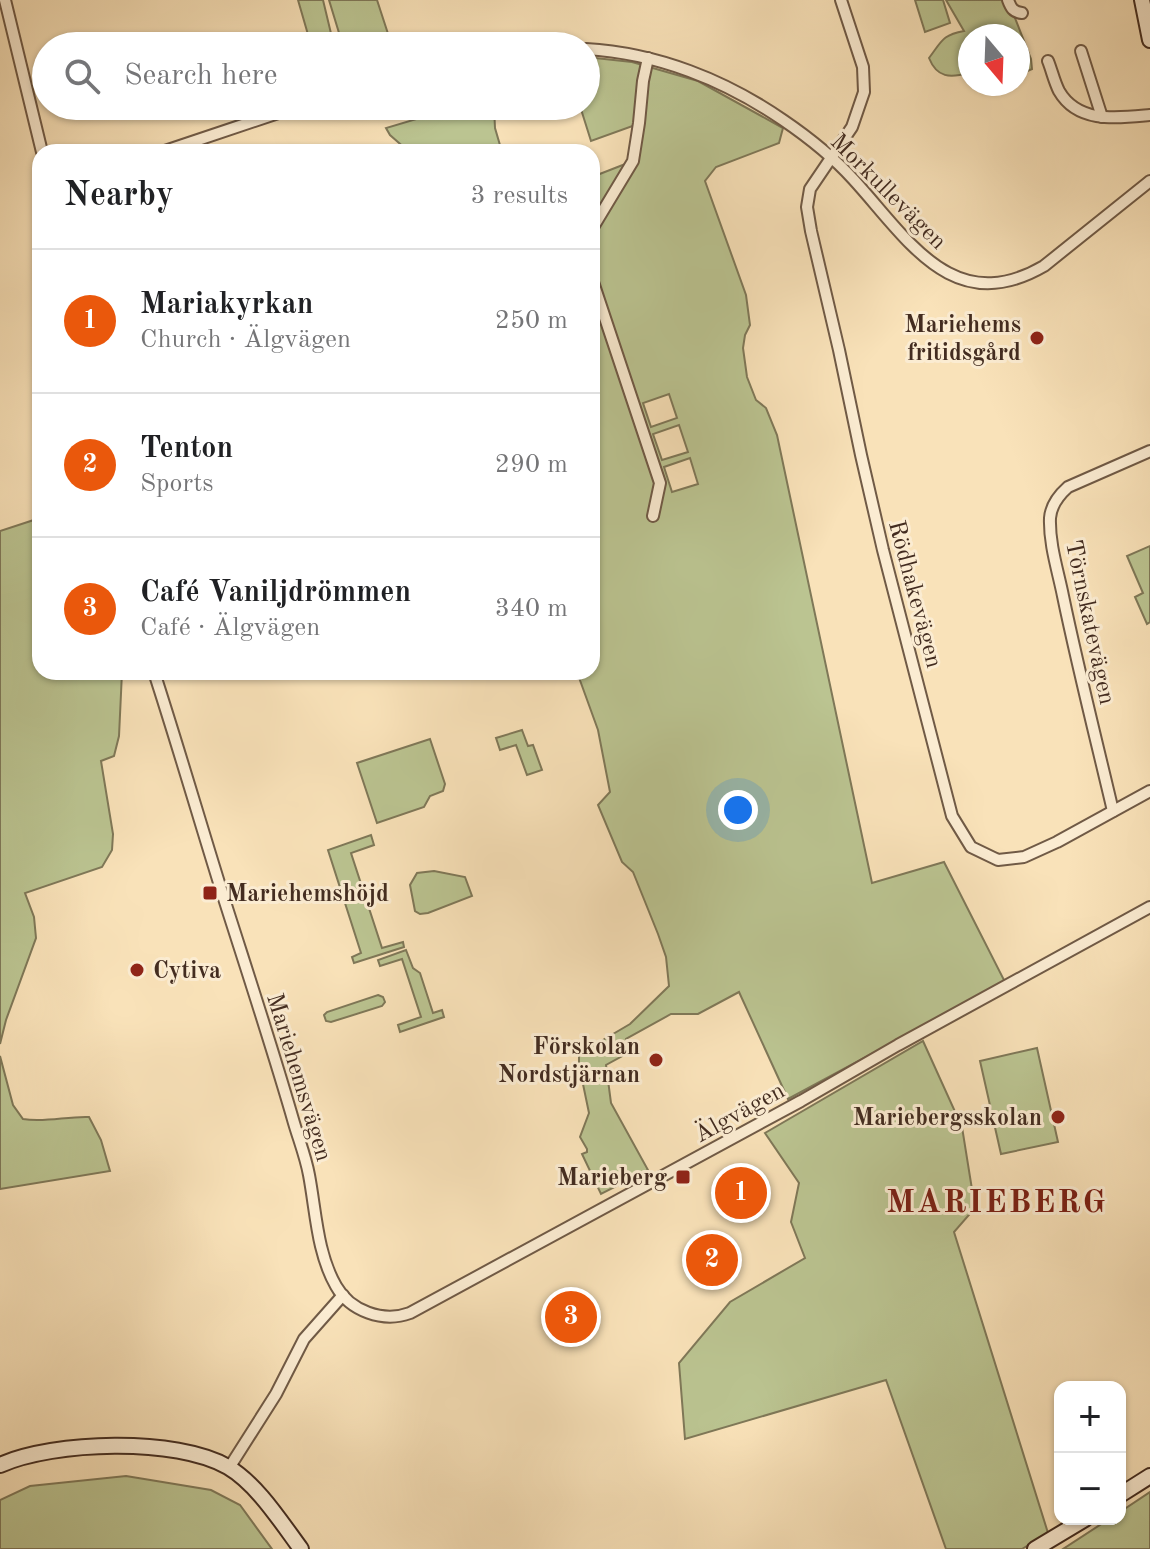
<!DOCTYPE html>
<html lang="en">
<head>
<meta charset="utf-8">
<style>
  body { margin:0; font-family:"Old Standard TT",serif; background:#f2f2f2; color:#202124 }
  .controls { position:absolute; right:24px; bottom:24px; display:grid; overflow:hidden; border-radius:16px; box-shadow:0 2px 6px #0004 }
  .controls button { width:72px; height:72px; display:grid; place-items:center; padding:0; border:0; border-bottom:2px solid #e0e0e0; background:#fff; color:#202124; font:40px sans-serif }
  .compass { position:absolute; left:958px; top:24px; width:72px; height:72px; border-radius:50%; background:#fff; box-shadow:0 2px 6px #0004; rotate:161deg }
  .you { position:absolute; left:738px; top:810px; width:28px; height:28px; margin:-20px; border:6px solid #fff; border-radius:50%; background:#1a73e8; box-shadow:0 0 0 12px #1a73e833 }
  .badge { display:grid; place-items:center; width:52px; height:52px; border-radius:50%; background:#ea580c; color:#fff; font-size:26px; font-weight:700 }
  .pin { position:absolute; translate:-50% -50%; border:4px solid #fff; box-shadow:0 2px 8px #0006 }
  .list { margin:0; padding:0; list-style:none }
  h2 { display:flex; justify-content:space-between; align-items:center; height:104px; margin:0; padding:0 32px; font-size:34px }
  h2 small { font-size:26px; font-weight:400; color:#757577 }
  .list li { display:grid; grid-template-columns:52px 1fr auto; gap:24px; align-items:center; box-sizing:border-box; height:144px; padding:0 32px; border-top:2px solid #e0e0e0 }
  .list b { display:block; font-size:30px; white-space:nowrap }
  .list p { margin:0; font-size:26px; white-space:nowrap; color:#757577 }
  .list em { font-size:26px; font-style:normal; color:#757577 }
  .icon { flex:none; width:44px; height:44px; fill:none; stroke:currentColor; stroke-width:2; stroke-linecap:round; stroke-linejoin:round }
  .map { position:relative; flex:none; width:1150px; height:1549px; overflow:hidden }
  .search { position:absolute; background:#fff; box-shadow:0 2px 6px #0004; left:32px; top:32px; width:568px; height:88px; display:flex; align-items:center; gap:20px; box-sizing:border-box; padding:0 28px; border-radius:44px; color:#757577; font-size:30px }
  .panel { position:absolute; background:#fff; box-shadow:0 2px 6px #0004; left:32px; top:144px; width:568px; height:536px; border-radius:24px }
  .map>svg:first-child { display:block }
  .green { fill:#bbc491; stroke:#7f7858; stroke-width:2; fill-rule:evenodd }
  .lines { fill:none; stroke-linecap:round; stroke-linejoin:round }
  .street-casing { stroke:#705a46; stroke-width:14 }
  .secondary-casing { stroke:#432c20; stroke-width:18 }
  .street { stroke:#fbecd2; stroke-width:10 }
  .secondary { stroke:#fbecd2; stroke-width:14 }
  .poi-dot { fill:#8f2418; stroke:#fbecd2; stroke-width:3 }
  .labels { text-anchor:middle; stroke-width:6; stroke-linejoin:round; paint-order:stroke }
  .street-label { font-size:24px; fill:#432c20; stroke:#fbecd2 }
  .poi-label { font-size:24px; font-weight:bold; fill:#432c20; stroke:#fbecd2; text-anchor:end }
  .district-label { font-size:32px; font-weight:bold; letter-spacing:2px; fill:#7a1f14; stroke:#fbecd2 }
</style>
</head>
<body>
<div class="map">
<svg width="1150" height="1549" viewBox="0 0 1150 1549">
  <rect width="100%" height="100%" fill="#f9e2b9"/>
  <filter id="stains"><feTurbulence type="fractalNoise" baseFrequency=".0025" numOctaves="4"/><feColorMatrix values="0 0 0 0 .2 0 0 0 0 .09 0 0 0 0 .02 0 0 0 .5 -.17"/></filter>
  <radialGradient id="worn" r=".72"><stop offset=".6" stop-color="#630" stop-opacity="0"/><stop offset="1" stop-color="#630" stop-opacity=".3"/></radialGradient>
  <!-- green -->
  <g class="green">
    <path d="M 298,0 L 323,0 L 334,46 L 284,46 L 309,38 Z"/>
    <path d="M 329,0 L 377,0 L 392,46 L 343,46 Z"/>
    <path d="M 915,0 L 943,0 L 950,23 L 925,32 Z"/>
    <path d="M 946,0 L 1008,0 L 1031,59 L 1032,69 L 1018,75 L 1018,36 L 970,36 L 970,72 L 969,73 C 950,78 937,78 929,58 C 942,41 942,35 964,31 Z"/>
    <path d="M 586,57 L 632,62 L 698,81 L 783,128 L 779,143 L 716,167 L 705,181 L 746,295 L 750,325 L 745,335 L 743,348 L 747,377 L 756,400 L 766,408 L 777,435 L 872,883 L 944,862 L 1005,982 L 788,1099 L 739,992 L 698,1014 L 671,1014 L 626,1039 L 624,1055 L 606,1065 L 611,1103 L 648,1170 L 601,1194 L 582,1154 L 587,1152 L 587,1149 L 580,1137 L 589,1113 L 579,1065 L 579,1054 L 630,1024 L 669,986 L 666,957 L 658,934 L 633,872 L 622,862 L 598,805 L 610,792 L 598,730 L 577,672 L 592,672 L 592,177 L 633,161 L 638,124 L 591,141 L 580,106 L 586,106 ZM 669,394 L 677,418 L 651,427 L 643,403 ZM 679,425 L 688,452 L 662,460 L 653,434 ZM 690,458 L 698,484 L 672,492 L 664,467 Z"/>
    <path d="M 460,106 L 494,106 L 495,128 L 502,152 L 474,152 L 473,148 L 460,152 L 446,147 L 407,150 L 390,135 L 386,128 Z"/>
    <path d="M 40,518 L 40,672 L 122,672 L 119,736 L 114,756 L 101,761 L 113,834 L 112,850 L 102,867 L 25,893 L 34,917 L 36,938 L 6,1020 L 0,1044 L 0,531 Z"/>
    <path d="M 1150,546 L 1150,622 L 1147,624 L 1135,597 L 1143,593 L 1127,556 Z"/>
    <path d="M 522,730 L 528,746 L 533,745 L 542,770 L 527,775 L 516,745 L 500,750 L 496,738 Z"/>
    <path d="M 430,739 L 445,784 L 443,791 L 430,796 L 424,807 L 377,823 L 357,763 Z"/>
    <path d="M 371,835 L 374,845 L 351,853 L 382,948 L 403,942 L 404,947 L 354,963 L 352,957 L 361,953 L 328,850 Z"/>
    <path d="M 434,871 L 465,877 L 472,896 L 428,913 L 420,914 L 415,911 L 410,885 L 417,873 Z"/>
    <path d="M 406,950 L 413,968 L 420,973 L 433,1013 L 442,1010 L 444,1017 L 400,1032 L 398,1025 L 421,1017 L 402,959 L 380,966 L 378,960 Z"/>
    <path d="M 378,995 L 383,997 L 385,1002 L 382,1006 L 331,1022 L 326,1021 L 324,1015 L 327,1012 Z"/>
    <path d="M 923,1041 L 962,1127 L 975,1208 L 954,1232 L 1048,1533 L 1022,1549 L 946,1549 L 886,1380 L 685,1439 L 679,1363 L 730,1302 L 805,1258 L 791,1222 L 799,1183 L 765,1133 Z"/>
    <path d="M 1037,1048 L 1058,1142 L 1001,1154 L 980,1061 Z"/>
    <path d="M 0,1056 L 13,1105 L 23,1119 C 45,1123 67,1116 89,1117 L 101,1140 L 110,1171 L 0,1189 Z"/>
    <path d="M 126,1476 L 211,1490 L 240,1505 L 272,1549 L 0,1549 L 0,1500 L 30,1486 Z"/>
    <path d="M 1150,1492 L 1150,1549 L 1063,1549 L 1109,1519 L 1120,1519 L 1120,1512 Z"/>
  </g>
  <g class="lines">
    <defs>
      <g id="street">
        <path d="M 5,0 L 42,152"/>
        <path d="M 841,0 L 863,67 L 864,92 L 852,127 L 810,189 L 807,207 L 811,231 L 839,350 L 861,455 L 883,550 L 952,816 L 971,847 L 998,860 L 1024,857 L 1057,842 L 1150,791"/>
        <path d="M 1008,0 C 1011,8 1013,12 1022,13"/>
        <path d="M 526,46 L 542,46"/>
        <path d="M 586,49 C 657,53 725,80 783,120 C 808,137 833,157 853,179 C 908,239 953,319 1044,266 L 1150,181"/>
        <path d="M 1081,51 L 1102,117"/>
        <path d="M 1048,61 C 1052,71 1054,81 1059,91 C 1078,124 1118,118 1150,115"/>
        <path d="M 162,152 L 299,106"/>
        <path d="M 592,229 L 633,161 L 639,123 L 643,81 L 648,58"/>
        <path d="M 592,279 L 660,483 L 653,516"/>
        <path d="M 154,672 C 177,743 198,815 220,886 C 245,965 271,1043 294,1123 C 299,1140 306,1158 309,1175 C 316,1212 317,1253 336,1286 C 350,1311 383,1323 410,1313 L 801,1101 L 898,1045 L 1150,907"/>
        <path d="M 1113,811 C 1096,739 1078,668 1063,596 C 1058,571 1049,544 1050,518 C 1051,505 1059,495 1068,487 L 1150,451"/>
        <path d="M 229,1468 L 276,1394 L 304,1339 L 343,1295"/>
      </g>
      <g id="secondary">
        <path d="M 1142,0 L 1150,40"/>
        <path d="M 0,1465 C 54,1441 176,1437 228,1467 C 257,1484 281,1522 301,1549"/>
        <path d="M 1120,1495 L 1150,1476"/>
        <path d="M 1035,1549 L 1085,1519"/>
      </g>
    </defs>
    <!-- street casing -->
    <use href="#street" class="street-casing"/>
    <!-- secondary casing -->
    <use href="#secondary" class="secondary-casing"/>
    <!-- street -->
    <use href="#street" class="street"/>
    <!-- secondary -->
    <use href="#secondary" class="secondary"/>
  </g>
  <!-- markers -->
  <g class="poi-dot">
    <circle cx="1037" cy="338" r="8"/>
    <rect x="202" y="885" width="16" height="16" rx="4"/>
    <circle cx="137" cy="970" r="8"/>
    <circle cx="656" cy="1060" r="8"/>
    <circle cx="1058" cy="1117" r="8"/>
    <rect x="675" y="1169" width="16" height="16" rx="4"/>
  </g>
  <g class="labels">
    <!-- street labels -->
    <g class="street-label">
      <text transform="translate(889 191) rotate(45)" y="8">Morkullevägen</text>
      <text transform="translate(916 594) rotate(75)" y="8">Rödhakevägen</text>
      <text transform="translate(1091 622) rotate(78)" y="8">Törnskatevägen</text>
      <text transform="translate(300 1077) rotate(73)" y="8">Mariehemsvägen</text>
      <text transform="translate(739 1112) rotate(-29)" y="8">Älgvägen</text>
    </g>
    <!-- poi labels -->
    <g class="poi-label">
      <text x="1021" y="332">Mariehems<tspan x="1021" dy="28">fritidsgård</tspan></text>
      <text x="226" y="901" text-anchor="start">Mariehemshöjd</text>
      <text x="153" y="978" text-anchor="start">Cytiva</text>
      <text x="640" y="1054">Förskolan<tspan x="640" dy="28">Nordstjärnan</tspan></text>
      <text x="1042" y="1125">Mariebergsskolan</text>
      <text x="667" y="1185">Marieberg</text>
    </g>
    <!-- district labels -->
    <g class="district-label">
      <text x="997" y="1212">MARIEBERG</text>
    </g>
  </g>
  <rect width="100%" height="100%" filter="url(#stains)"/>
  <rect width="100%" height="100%" fill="url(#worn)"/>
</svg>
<div class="controls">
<button>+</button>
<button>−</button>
</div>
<svg class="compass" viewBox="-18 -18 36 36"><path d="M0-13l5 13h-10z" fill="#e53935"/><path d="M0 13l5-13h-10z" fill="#757577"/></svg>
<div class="you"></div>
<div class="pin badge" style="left:741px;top:1193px">1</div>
<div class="pin badge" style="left:712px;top:1260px">2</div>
<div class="pin badge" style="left:571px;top:1317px">3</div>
<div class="search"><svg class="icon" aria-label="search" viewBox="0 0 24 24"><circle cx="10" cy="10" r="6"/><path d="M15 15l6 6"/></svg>Search here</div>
<section class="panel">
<h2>Nearby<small>3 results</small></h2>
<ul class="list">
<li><span class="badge">1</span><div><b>Mariakyrkan</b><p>Church · Älgvägen</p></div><em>250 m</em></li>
<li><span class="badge">2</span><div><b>Tenton</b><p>Sports</p></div><em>290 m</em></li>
<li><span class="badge">3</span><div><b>Café Vaniljdrömmen</b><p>Café · Älgvägen</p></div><em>340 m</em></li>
</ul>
</section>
</div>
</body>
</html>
